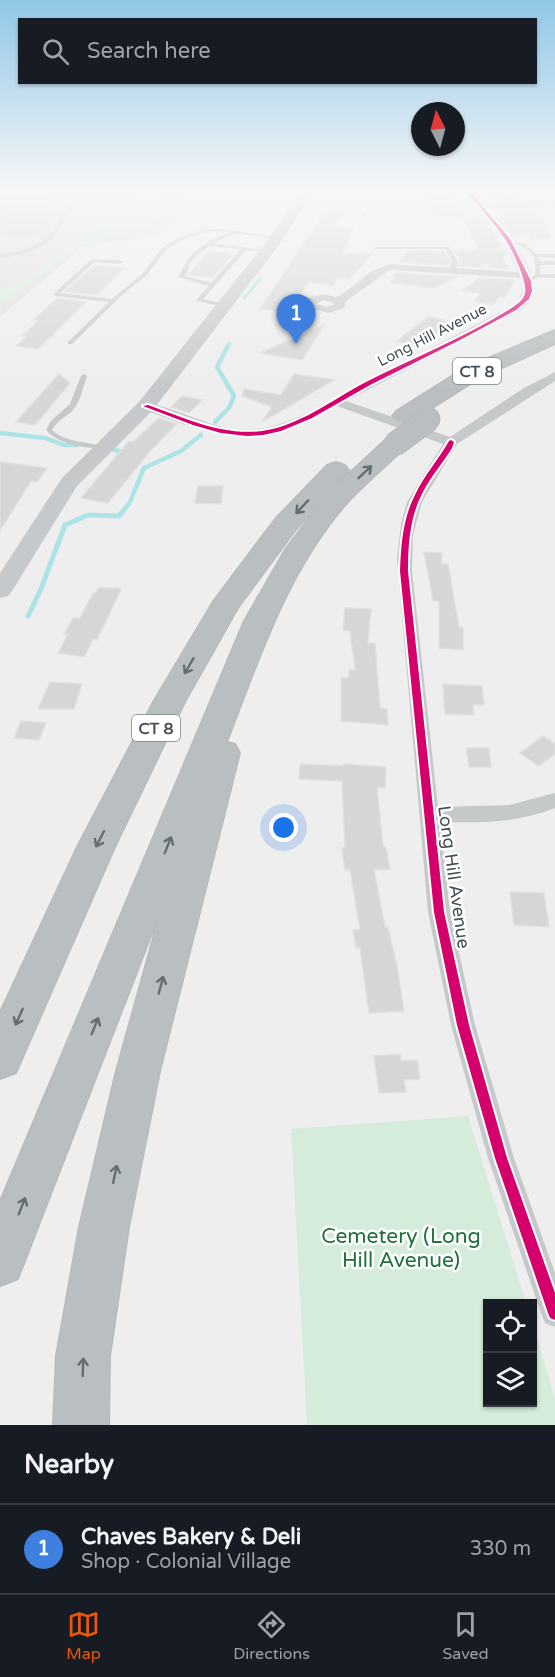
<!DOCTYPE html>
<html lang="en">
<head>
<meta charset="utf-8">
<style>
  body { margin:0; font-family:"Varela Round",sans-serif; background:#242831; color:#f1f3f6 }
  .controls { position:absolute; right:18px; bottom:18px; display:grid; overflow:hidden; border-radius:0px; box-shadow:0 2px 4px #0004 }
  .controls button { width:54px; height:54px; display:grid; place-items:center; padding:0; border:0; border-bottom:2px solid #363941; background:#171b24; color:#f1f3f6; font:30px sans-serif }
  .compass { position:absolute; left:411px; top:102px; width:54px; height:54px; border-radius:50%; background:#171b24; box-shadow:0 2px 4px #0004; rotate:354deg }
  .you { position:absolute; left:284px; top:828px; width:21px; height:21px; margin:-15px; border:4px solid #fff; border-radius:50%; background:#1a73e8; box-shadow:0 0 0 9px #1a73e833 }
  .badge { display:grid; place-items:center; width:39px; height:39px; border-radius:50%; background:#ea580c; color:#fff; font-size:20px; font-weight:700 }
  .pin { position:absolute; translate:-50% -50px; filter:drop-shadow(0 2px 3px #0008) }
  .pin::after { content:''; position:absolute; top:32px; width:21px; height:18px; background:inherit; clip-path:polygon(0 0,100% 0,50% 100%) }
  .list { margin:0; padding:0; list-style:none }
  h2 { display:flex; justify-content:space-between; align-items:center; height:78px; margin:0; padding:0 24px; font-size:26px }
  h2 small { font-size:20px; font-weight:400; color:#9ea1a6 }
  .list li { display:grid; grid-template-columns:39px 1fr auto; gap:18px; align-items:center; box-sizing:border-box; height:90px; padding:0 24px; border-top:2px solid #363941 }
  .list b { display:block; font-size:22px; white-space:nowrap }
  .list p { margin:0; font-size:20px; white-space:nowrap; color:#9ea1a6 }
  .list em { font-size:20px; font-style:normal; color:#9ea1a6 }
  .icon { flex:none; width:33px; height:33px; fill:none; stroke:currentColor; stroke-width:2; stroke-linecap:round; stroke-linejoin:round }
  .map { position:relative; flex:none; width:555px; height:1425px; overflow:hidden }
  .search { position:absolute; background:#171b24; box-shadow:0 2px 4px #0004; left:18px; right:18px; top:18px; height:66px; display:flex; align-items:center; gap:15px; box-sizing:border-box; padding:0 21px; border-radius:0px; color:#9ea1a6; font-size:22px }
  .sheet { height:168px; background:#171b24 }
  nav { display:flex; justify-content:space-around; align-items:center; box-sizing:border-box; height:84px; border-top:2px solid #363941; background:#171b24; font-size:16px; color:#9ea1a6 }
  nav a { display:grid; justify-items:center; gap:3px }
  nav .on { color:#ea580c }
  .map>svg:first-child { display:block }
  .education { fill:#e1dfe0 }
  .green { fill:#d5ecda }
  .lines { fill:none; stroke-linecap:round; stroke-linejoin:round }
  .stream-far2 { stroke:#ace3e6; stroke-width:3 }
  .stream-far1 { stroke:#ace3e6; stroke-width:4.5 }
  .stream { stroke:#ace3e6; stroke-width:5 }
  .building { fill:#d6d6d7; stroke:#e0e0e1; stroke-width:1.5 }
  .motorway-casing { stroke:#b4b9bc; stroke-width:2 }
  .service { fill:#c6c9c9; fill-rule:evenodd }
  .minor { fill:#c6c9c9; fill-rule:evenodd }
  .secondary { fill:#c6c9cb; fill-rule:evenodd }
  .motorway { fill:#b9bec0; fill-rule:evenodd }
  .motorway-bridge-casing { stroke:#b4b9bc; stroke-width:25; stroke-linecap:butt }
  .motorway-bridge { stroke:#b9bec0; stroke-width:23 }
  .cycleway-casing { stroke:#fff; stroke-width:4 }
  .cycleway { fill:#d6006c; fill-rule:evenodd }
  .oneway { stroke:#646e72 }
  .labels { text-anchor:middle; stroke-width:5; stroke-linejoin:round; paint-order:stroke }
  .far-street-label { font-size:15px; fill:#475358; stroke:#fff }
  .shield { fill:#fff; stroke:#7e878a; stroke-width:1.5 }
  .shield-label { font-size:16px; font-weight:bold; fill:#475358 }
  .street-label { font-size:18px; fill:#475358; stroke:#fff }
  .near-park-label { font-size:21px; fill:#20723c; stroke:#fff }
</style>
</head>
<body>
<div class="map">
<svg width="555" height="1425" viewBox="0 0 555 1425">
  <rect width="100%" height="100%" fill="#efeeee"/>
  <!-- education -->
  <path class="education" d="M 0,190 L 170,190 L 190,200 L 162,234 L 83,247 L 0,317 Z"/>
  <!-- green -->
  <g class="green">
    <path d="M 144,195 L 165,200 L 170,206 L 165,214 L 139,229 L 79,246 L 0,306 L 0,292 L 34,274 L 95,223 L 127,201 Z"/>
    <path d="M 468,1116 L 526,1303 L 488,1304 L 488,1402 L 532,1402 L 533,1325 L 555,1399 L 555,1425 L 307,1425 L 291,1129 Z"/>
  </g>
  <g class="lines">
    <!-- stream-far2 -->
    <g class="stream-far2">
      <path d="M 363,216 L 375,201 L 377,190"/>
      <path d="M 244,298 L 260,279"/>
    </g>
    <!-- stream-far1 -->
    <g class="stream-far1">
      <path d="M 215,422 L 229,408 L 234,396 L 217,367 L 229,344"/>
      <path d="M 0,433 L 45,438 L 64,445 L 77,445"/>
      <path d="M 114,450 L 128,453"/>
      <path d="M 121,514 L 130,502 L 144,468 L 181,451 L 201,435"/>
    </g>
    <!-- stream -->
    <path class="stream" d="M 28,616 L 41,589 L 65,525 L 88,515 L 119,516 L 122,512"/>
  </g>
  <!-- building -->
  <g class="building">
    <path d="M 0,190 L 64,190 L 41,190 L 45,196 L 61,196 L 53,211 L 58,211 L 50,227 L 45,227 L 40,237 L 0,237 Z"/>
    <path d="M 424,192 L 451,192 L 463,217 L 435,217 Z"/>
    <path d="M 519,193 L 525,200 L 492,200 L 488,194 Z"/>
    <path d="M 327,209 L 345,210 L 334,227 L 354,228 L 342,254 L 373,253 L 350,279 L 336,278 L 334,286 L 309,282 L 286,312 L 260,309 Z"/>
    <path d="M 533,210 L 549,228 L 544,228 L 552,238 L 531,239 L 528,235 L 512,236 L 496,217 L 504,216 L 500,211 Z"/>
    <path d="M 462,217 L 482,217 L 498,237 L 495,237 L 500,245 L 497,248 L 499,250 L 506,250 L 508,254 L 502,257 L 509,269 L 490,268 L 488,263 L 479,267 L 459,266 L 460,260 L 454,251 L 479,250 Z"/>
    <path d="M 209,251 L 234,254 L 212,278 L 188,275 Z"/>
    <path d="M 419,251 L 444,252 L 450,261 L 448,265 L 401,262 L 406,252 Z"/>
    <path d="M 95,265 L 124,268 L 100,292 L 93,295 L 65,291 Z"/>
    <path d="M 396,273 L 452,276 L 459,276 L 434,288 L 391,283 Z"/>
    <path d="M 479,278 L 514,280 L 515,281 L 505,297 L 500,296 L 493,305 L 474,301 L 481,293 L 462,291 Z"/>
    <path d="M 57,298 L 86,302 L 38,349 L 16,346 L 27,336 L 22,336 L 38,321 L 33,320 Z"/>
    <path d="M 429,316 L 452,323 L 417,347 L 397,341 Z"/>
    <path d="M 324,325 L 302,360 L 260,353 Z"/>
    <path d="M 59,374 L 70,383 L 35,425 L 16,422 Z"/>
    <path d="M 294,374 L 334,380 L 262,422 L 272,407 L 242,396 L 244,389 L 281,395 Z"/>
    <path d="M 182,396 L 202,400 L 189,413 L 171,407 Z"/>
    <path d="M 159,418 L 177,424 L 151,450 L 108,503 L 81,498 L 129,441 L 133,442 Z"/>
    <path d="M 0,462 L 47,468 L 37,482 L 31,481 L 0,531 Z"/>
    <path d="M 198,486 L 223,486 L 221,504 L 195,503 Z"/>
    <path d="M 424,552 L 442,553 L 441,564 L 448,564 L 459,627 L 463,627 L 463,650 L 439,648 L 439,601 L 433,601 Z"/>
    <path d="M 99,587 L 121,589 L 97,640 L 93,639 L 84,657 L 58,653 L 68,634 L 64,634 L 73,618 L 80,618 L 93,593 L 96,593 Z"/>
    <path d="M 345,608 L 371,609 L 368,643 L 375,643 L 380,708 L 387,709 L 388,725 L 341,721 L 341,678 L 349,678 L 349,670 L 355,670 L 350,631 L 343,630 Z"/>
    <path d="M 50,682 L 82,684 L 74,709 L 38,709 Z"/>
    <path d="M 443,684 L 482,686 L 484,705 L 473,705 L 474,715 L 445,714 Z"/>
    <path d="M 21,721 L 46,723 L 39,740 L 14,738 Z"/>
    <path d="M 543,736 L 555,744 L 555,754 L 539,766 L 520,753 Z"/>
    <path d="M 466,748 L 489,748 L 491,767 L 469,767 Z"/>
    <path d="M 300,764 L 344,766 L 344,764 L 386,767 L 385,788 L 377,787 L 383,847 L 386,847 L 390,869 L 374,870 L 385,927 L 388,927 L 397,966 L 404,1011 L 369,1013 L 360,947 L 356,948 L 353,930 L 360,929 L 350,870 L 345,870 L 342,848 L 345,847 L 342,781 L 299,779 Z"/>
    <path d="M 510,892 L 544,893 L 549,927 L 514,925 Z"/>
    <path d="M 400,1054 L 401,1061 L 417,1060 L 420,1079 L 404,1080 L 406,1092 L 379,1093 L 374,1056 Z"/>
  </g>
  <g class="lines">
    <defs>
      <g id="motorway">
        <path d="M 555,330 L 555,344 L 480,378 L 412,421 L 404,423 L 396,421 L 392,416 L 396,411 L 464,368 Z"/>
        <path d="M 394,438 L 403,440 L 406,445 L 403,450 C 385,467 366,483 349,501 C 288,569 259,659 227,742 L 235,744 L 240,753 L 160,1071 L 129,1227 L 110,1356 L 109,1425 L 53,1425 L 56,1356 L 79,1227 L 116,1071 L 160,913 L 18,1279 L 0,1286 L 0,1201 L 244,621 L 286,548 L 328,493 L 295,531 L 238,608 L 185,702 L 115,847 L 16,1073 L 0,1079 L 0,1012 L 77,847 L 153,702 L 214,600 L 275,519 L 327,465 L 336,462 L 345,465 L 349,470 L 333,488 L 385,440 Z"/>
      </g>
    </defs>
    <!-- motorway casing -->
    <use href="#motorway" class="motorway-casing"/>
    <!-- service -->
    <g class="service">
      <path d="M 75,190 L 79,190 C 58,234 53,251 0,258 L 0,254 C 46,249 54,234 73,194 L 45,194 L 43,192 L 74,192 Z"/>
      <path d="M 278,190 L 291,190 L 308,192 L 306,193 Z"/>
      <path d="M 206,229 L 224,229 L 279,238 L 277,239 L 236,233 L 214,243 L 268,251 L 266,252 L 246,250 L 203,299 L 226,304 L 227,305 L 224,307 L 197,301 L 197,299 L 209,286 L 179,277 C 187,251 207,242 230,232 L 208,231 L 182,240 L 166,250 L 146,276 L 123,294 L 72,344 L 68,344 L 68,342 L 109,302 L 56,296 L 53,294 L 92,259 L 120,260 L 123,262 L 120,264 L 95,262 L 60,293 L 112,299 L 142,274 L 162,248 L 178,238 ZM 209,246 L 241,249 L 211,283 L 185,276 L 193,259 Z"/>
      <path d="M 510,241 L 525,244 L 536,254 L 555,254 L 555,258 L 538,257 L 540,261 L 555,261 L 555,265 L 540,265 L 540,274 L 555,274 L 555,278 L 539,277 L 530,282 L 526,282 L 526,280 L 535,275 C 538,254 528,246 508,243 L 508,241 Z"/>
      <path d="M 376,247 L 449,247 L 458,261 L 455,272 L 452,274 L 449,272 L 452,261 L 445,249 L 374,249 L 374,248 Z"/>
      <path d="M 84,374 L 87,376 C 83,387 81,399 74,409 C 67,417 57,420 52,430 C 66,443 88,442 105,446 L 105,448 C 87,449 59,445 46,430 L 51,421 L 70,404 L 81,376 Z"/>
    </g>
    <!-- minor -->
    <path class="minor" d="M 463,190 L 471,190 L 483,203 L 555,201 L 555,207 L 487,209 C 501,225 545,277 531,299 C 525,310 510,316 500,321 L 346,401 L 450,437 L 524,388 L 555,372 L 555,381 L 457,444 L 422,502 L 413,535 L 412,571 L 438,807 L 509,805 L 555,793 L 555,808 C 518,823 479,823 440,822 L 450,912 L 475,1025 L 514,1158 L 555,1273 L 555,1327 L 545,1323 L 541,1313 L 488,1158 L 451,1025 L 428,912 L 397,559 L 401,524 L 407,502 L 443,444 L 337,406 C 258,453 223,439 142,409 L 140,406 L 146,402 C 213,419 233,448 305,414 L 510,307 C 521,298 526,292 521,278 L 390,270 L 346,301 L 344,308 L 328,313 L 305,306 L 308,298 L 324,294 L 336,297 L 341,295 L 372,271 L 389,264 L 518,272 L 504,240 ZM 324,300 L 335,304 L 327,307 L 316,304 Z"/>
    <!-- secondary -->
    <path class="secondary" d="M 301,190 L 314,190 L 282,241 L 153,410 L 77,486 L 12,591 L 8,596 L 0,598 L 0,573 L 62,478 L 139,402 L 271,236 Z"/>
    <!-- motorway -->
    <use href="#motorway" class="motorway"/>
    <defs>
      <path id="motorway-bridge" d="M 394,445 L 429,419"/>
    </defs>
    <!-- motorway-bridge casing -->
    <use href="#motorway-bridge" class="motorway-bridge-casing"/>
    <!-- motorway-bridge -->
    <use href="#motorway-bridge" class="motorway-bridge"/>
    <defs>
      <g id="cycleway">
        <path d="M 465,190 L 469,190 L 510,239 L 531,281 L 532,291 L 529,299 L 516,310 L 462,339 L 370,385 L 312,418 L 281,431 L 263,435 L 247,436 L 221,433 L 193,425 L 143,406 L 148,405 C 185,418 222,436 262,431 C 299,426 332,400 364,383 C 413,358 464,338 510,309 C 516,305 524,300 525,293 C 528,283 512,249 505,239 C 494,222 478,206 465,190 Z"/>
        <path d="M 451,440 L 454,442 L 452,448 C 443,463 431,476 423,492 C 410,516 408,544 408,571 L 444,912 L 469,1025 L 507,1158 L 555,1293 L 555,1320 L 550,1318 L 548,1313 L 495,1158 L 457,1025 L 434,912 L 400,571 C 401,544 403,517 416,493 C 425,474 439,459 449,441 Z"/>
      </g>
    </defs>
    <!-- cycleway casing -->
    <use href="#cycleway" class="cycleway-casing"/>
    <!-- cycleway -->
    <use href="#cycleway" class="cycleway"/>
  </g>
  <!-- one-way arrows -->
  <defs><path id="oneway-shaft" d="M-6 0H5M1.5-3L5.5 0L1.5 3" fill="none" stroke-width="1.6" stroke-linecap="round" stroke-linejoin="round" transform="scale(1.5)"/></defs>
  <g class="oneway">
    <use href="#oneway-shaft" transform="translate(365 472) rotate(-43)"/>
    <use href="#oneway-shaft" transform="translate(302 507) rotate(133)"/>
    <use href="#oneway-shaft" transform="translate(189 666) rotate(120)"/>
    <use href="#oneway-shaft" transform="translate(100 839) rotate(117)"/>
    <use href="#oneway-shaft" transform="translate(168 845) rotate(-68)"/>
    <use href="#oneway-shaft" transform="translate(161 985) rotate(-75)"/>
    <use href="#oneway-shaft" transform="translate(19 1017) rotate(114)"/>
    <use href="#oneway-shaft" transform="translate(95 1026) rotate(-68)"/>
    <use href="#oneway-shaft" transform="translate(115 1174) rotate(-78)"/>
    <use href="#oneway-shaft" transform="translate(22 1206) rotate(-68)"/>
    <use href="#oneway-shaft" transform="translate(83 1367) rotate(-88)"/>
  </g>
  <!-- sky -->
  <linearGradient id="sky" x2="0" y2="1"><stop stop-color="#90c7e7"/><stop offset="0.49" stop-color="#f8f7f7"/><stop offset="1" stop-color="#f8f7f7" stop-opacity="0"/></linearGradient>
  <rect width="555" height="389" fill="url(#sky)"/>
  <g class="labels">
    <!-- far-street labels -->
    <g class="far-street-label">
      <text transform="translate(432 335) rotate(-27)" y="5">Long Hill Avenue</text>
    </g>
    <!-- shield labels -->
    <g class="shield">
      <rect x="453" y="358" width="48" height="26" rx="4.5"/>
      <rect x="132" y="715" width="48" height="26" rx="4.5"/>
    </g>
    <g class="shield-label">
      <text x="477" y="377">CT 8</text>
      <text x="156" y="734">CT 8</text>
    </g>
    <!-- street labels -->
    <g class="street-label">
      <text transform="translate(454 877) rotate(82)" y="6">Long Hill Avenue</text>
    </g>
    <!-- near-park labels -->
    <g class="near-park-label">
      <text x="401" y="1243">Cemetery (Long<tspan x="401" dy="24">Hill Avenue)</tspan></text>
    </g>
  </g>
</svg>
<div class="controls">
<button><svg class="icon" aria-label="locate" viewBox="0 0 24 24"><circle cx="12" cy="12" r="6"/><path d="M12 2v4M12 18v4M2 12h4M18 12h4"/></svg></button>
<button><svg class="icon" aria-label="layers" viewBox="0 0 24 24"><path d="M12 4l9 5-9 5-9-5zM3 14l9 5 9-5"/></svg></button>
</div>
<svg class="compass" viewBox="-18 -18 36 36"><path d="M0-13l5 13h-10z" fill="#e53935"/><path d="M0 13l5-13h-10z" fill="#9ea1a6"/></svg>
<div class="you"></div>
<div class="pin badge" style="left:296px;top:344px;background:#3f7fe0">1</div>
<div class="search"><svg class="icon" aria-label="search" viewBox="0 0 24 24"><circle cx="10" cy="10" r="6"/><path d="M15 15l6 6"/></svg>Search here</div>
</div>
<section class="sheet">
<h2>Nearby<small></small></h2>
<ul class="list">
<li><span class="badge" style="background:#3f7fe0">1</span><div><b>Chaves Bakery &amp; Deli</b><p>Shop · Colonial Village</p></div><em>330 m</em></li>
</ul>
</section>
<nav>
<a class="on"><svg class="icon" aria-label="map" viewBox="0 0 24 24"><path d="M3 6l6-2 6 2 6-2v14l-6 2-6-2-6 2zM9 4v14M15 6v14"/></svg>Map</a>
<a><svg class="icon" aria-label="directions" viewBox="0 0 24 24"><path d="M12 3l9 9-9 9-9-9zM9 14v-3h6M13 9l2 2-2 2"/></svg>Directions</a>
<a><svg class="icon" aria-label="saved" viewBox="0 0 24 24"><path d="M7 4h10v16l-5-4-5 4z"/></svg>Saved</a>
</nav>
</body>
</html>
